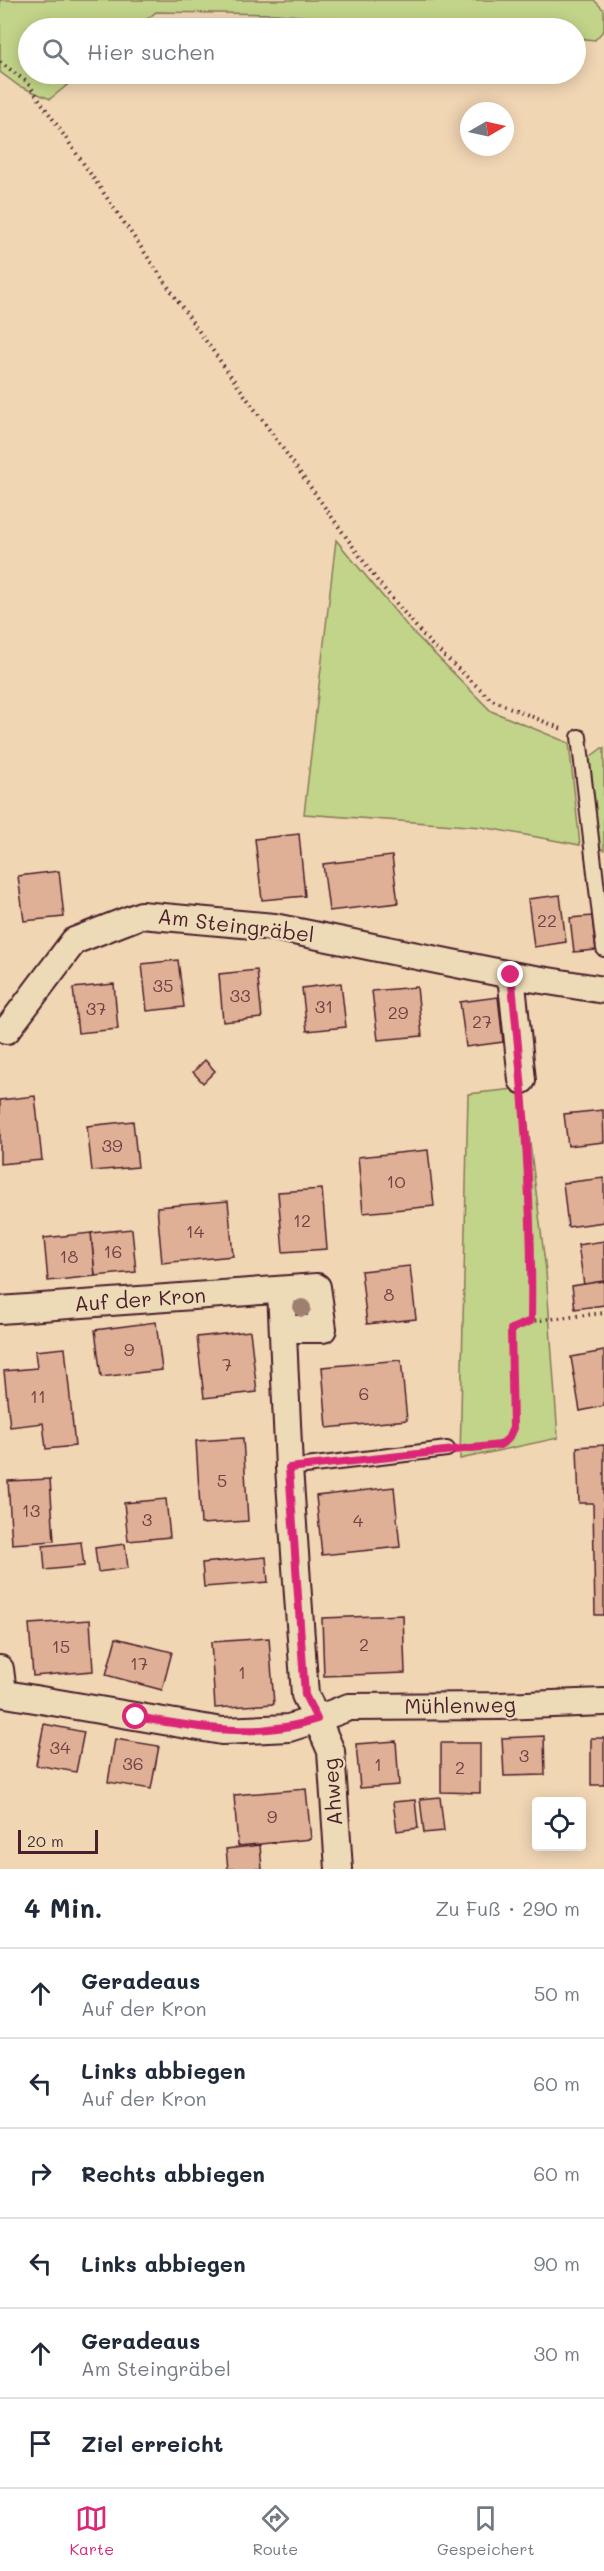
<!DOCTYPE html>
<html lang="de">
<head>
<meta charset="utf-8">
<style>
  body { margin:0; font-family:Mali,sans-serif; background:#f2f2f3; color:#1f2937 }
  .controls { position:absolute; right:18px; bottom:18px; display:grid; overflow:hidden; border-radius:6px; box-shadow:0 3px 15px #0003 }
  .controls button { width:54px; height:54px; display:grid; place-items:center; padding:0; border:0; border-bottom:2px solid #e0e1e3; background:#fff; color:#1f2937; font:30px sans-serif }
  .compass { position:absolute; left:460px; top:102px; width:54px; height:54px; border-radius:50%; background:#fff; box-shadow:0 3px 15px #0003; rotate:81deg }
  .scale { position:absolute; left:18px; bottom:15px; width:80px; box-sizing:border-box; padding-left:6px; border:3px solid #4a1f2b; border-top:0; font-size:16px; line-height:21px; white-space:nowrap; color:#4a1f2b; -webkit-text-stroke:4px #eddbb8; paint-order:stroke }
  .stop { position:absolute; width:18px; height:18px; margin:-14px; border:4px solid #db2777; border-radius:50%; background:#fff }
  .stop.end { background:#db2777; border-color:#fff; box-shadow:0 2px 6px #0008 }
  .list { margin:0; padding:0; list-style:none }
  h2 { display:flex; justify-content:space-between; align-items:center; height:78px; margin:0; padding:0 24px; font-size:26px }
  h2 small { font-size:20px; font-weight:400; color:#747a83 }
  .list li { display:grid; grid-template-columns:39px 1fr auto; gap:18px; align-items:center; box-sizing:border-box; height:90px; padding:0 24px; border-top:2px solid #e0e1e3 }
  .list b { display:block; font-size:22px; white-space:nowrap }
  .list p { margin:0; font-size:20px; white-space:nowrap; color:#747a83 }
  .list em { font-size:20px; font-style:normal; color:#747a83 }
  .icon { flex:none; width:33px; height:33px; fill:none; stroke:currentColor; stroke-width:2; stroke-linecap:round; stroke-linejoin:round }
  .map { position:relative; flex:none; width:604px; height:1869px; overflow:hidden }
  .search { position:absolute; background:#fff; box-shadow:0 3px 15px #0003; left:18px; right:18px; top:18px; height:66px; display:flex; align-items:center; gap:15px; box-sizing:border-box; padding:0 21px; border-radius:33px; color:#747a83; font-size:22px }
  .sheet { height:618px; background:#fff }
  nav { display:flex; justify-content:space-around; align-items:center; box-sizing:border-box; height:84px; border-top:2px solid #e0e1e3; background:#fff; font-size:16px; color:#747a83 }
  nav a { display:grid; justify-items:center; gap:3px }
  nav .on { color:#db2777 }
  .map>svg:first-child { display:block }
  .green { fill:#c2d489; stroke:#867a5a; stroke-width:1.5 }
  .building { fill:#dfb096; stroke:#4a1f2b; stroke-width:1.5 }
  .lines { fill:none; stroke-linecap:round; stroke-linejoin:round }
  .lane-casing { stroke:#4a1f2b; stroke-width:18 }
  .street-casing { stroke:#4a1f2b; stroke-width:30 }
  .path { stroke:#4a1f2b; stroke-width:4; stroke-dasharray:1.5 4.5; stroke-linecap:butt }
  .lane { stroke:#eddbb8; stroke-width:14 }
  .street { stroke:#eddbb8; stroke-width:26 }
  .tree { fill:#9f8070 }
  .route { stroke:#db2777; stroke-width:8 }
  .labels { text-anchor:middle; stroke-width:4.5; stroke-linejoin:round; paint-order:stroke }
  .number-label { font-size:18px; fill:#6f4346 }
  .street-label { font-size:21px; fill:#4a1f2b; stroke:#eddbb8 }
</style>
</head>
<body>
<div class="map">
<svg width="604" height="1869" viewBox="0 0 604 1869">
  <rect width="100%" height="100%" fill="#f1d6b4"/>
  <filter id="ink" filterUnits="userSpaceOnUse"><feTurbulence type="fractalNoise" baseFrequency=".0167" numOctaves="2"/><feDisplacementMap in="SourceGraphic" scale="12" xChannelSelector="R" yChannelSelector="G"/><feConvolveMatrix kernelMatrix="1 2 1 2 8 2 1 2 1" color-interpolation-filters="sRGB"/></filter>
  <g filter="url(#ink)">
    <!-- green -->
    <g class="green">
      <path d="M 0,0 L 594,0 L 604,10 L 604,30 L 595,40 L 576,38 L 576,28 L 452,28 L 275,14 L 156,12 L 136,28 L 28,28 L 28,74 L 81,74 L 50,99 L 19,86 L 0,72 Z"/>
      <path d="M 336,540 L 409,628 L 491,711 L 569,743 L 580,845 L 482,827 L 304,814 Z"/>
      <path d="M 602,748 L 604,748 L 604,850 L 598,848 L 587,759 Z"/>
      <path d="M 523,1088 L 546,1271 L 558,1438 L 460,1459 L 468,1094 Z"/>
    </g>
    <!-- building -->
    <g class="building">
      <path d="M 299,834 L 305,896 L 262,900 L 255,839 Z"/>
      <path d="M 392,856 L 398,903 L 329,911 L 323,864 Z"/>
      <path d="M 59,871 L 64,917 L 24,921 L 18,876 Z"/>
      <path d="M 560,895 L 566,942 L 534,947 L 528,899 Z"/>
      <path d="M 592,916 L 596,950 L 574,952 L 570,918 Z"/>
      <path d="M 178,960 L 184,1007 L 147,1011 L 142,964 Z"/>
      <path d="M 257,970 L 262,1018 L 223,1022 L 219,974 Z"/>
      <path d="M 341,983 L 346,1027 L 307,1031 L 302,988 Z"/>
      <path d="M 114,984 L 118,1029 L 78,1033 L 73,988 Z"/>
      <path d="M 417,987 L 422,1036 L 378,1040 L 372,991 Z"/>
      <path d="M 498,997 L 503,1042 L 466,1047 L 460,1002 Z"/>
      <path d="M 205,1060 L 215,1071 L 203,1083 L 193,1072 Z"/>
      <path d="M 35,1096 L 42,1160 L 0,1164 L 0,1100 Z"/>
      <path d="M 603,1110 L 604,1142 L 568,1146 L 564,1114 Z"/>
      <path d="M 133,1121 L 138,1167 L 92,1171 L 87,1126 Z"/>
      <path d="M 428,1150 L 434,1206 L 363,1213 L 358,1157 Z"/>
      <path d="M 604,1178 L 604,1222 L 568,1227 L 563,1183 Z"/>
      <path d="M 322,1189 L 327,1249 L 283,1252 L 278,1192 Z"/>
      <path d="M 228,1201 L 233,1256 L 162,1263 L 157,1207 Z"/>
      <path d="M 132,1229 L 136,1272 L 95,1276 L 91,1233 Z"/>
      <path d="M 91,1233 L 95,1276 L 48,1281 L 44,1238 Z"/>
      <path d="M 604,1241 L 604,1281 L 584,1285 L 578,1245 Z"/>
      <path d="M 410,1266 L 416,1319 L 367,1324 L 361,1271 Z"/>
      <path d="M 604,1281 L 604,1305 L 575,1309 L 572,1286 Z"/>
      <path d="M 156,1322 L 162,1370 L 101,1377 L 95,1330 Z"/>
      <path d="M 250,1331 L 257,1392 L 204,1398 L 197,1337 Z"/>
      <path d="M 65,1348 L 75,1446 L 46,1449 L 43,1423 L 10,1427 L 4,1371 L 37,1368 L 35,1351 Z"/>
      <path d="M 604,1351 L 604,1406 L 580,1411 L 571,1357 Z"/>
      <path d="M 401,1360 L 407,1420 L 327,1428 L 322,1367 Z"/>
      <path d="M 243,1438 L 248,1521 L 201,1524 L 196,1441 Z"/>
      <path d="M 604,1445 L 604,1615 L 595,1615 L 593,1503 L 579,1503 L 577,1447 Z"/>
      <path d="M 50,1479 L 54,1541 L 12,1544 L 8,1481 Z"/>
      <path d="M 394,1487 L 400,1547 L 322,1555 L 316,1496 Z"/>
      <path d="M 166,1499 L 170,1537 L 128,1541 L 124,1503 Z"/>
      <path d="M 81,1542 L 84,1566 L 45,1570 L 43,1546 Z"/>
      <path d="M 125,1544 L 128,1568 L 98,1572 L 95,1548 Z"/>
      <path d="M 266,1557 L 268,1582 L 204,1587 L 202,1563 Z"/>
      <path d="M 403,1615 L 405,1673 L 324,1676 L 322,1618 Z"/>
      <path d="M 90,1620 L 93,1671 L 33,1676 L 29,1624 Z"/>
      <path d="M 116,1638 L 172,1652 L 162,1690 L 106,1675 Z"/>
      <path d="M 269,1638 L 274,1704 L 215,1708 L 211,1642 Z"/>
      <path d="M 44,1724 L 84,1732 L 76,1772 L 36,1765 Z"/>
      <path d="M 544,1736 L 545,1775 L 504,1776 L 502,1738 Z"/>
      <rect x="591" y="1738" width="13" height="47"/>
      <path d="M 115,1739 L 159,1746 L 151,1789 L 108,1782 Z"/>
      <path d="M 396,1741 L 399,1785 L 360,1788 L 356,1744 Z"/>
      <path d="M 441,1743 L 480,1743 L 480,1793 L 441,1792 Z"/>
      <path d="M 306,1789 L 311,1839 L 238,1846 L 234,1795 Z"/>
      <path d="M 440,1797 L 444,1831 L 424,1833 L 420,1799 Z"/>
      <path d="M 415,1800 L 418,1828 L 397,1831 L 393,1802 Z"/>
      <path d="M 260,1845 L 262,1869 L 228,1869 L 226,1849 Z"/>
    </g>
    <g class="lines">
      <defs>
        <g id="lane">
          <path d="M 579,737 L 604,949"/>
          <path d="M 289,1468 L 447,1449"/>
        </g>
        <g id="street">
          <path d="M 7,1030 L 74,941 L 141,915 L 274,927 L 511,975"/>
          <path d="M 522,1080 L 511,975 L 604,990"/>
          <path d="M 0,1310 L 317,1287 L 323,1329 L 283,1329"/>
          <path d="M 0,1669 L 3,1693"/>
          <path d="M 0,1693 L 222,1731 L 289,1728 L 317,1719 L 305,1695 L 289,1468 L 281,1290"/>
          <path d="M 339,1869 L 331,1751 L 317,1719 L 349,1707 L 500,1706 L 604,1702"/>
        </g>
      </defs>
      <!-- lane casing -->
      <use href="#lane" class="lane-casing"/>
      <!-- street casing -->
      <use href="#street" class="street-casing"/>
      <!-- path -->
      <g class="path">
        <path d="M 0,62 L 28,83 L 193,323 L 379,583 L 430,643 L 492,700 L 562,729"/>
        <path d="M 523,1105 L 532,1247 L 531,1321"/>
        <path d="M 465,1448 C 486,1446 504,1449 513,1428 L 511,1329 L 531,1321 L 604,1313"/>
      </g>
      <!-- lane -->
      <use href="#lane" class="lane"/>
      <!-- street -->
      <use href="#street" class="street"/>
    </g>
    <!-- trees -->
    <circle class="tree" cx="302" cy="1308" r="9"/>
  </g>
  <g class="lines" filter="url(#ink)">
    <!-- route -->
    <path class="route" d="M 136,1717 C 198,1727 256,1740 317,1719 L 305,1695 L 289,1468 L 500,1445 L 508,1439 L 513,1428 L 511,1329 L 531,1321 C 533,1205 523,1090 511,975"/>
  </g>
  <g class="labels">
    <!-- number labels -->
    <g class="number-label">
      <text x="547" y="927">22</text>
      <text x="163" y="992">35</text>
      <text x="240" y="1002">33</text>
      <text x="324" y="1013">31</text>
      <text x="96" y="1015">37</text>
      <text x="398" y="1019">29</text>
      <text x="482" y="1028">27</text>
      <text x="112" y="1152">39</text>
      <text x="396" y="1188">10</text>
      <text x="302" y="1227">12</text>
      <text x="195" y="1238">14</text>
      <text x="113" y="1258">16</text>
      <text x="69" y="1263">18</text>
      <text x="389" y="1301">8</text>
      <text x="129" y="1356">9</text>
      <text x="227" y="1371">7</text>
      <text x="364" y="1400">6</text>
      <text x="38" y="1403">11</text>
      <text x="222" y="1487">5</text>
      <text x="31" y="1517">13</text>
      <text x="147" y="1526">3</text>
      <text x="358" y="1527">4</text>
      <text x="364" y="1651">2</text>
      <text x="61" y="1653">15</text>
      <text x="139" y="1670">17</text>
      <text x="242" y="1679">1</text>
      <text x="60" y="1754">34</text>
      <text x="524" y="1762">3</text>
      <text x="133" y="1770">36</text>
      <text x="378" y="1771">1</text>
      <text x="460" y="1774">2</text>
      <text x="272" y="1823">9</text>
    </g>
    <!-- street labels -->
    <g class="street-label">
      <text transform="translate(236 926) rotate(7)" y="7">Am Steingräbel</text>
      <text transform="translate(140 1300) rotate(-4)" y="7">Auf der Kron</text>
      <text transform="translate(460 1706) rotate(-1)" y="7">Mühlenweg</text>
      <text transform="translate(333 1792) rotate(-94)" y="7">Ahweg</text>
    </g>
  </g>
</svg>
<div class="controls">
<button><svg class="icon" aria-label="locate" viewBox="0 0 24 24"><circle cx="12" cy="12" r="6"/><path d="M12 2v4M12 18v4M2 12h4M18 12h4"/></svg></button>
</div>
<svg class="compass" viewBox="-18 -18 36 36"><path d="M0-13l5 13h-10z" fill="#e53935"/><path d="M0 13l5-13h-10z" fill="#747a83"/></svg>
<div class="scale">20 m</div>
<div class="stop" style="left:136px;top:1717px"></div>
<div class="stop end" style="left:511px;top:975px"></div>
<div class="search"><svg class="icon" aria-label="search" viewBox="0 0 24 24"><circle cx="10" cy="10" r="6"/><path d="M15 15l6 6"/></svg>Hier suchen</div>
</div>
<section class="sheet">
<h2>4 Min.<small>Zu Fuß · 290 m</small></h2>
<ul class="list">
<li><svg class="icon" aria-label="ahead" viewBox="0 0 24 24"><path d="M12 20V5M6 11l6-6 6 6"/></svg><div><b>Geradeaus</b><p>Auf der Kron</p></div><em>50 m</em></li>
<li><svg class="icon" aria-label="left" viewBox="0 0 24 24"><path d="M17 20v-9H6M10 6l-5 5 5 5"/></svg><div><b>Links abbiegen</b><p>Auf der Kron</p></div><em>60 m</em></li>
<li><svg class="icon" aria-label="right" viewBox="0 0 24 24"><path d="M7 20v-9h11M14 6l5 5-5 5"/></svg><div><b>Rechts abbiegen</b></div><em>60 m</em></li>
<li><svg class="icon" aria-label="left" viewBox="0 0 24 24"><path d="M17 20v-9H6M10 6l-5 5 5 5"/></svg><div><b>Links abbiegen</b></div><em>90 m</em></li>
<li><svg class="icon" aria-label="ahead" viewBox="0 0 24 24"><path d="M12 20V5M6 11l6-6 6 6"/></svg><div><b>Geradeaus</b><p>Am Steingräbel</p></div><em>30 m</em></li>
<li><svg class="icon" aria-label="arrive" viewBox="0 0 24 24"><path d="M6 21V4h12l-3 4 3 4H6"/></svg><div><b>Ziel erreicht</b></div></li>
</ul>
</section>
<nav>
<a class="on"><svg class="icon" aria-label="map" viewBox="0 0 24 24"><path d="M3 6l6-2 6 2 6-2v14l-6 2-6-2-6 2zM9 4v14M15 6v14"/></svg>Karte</a>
<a><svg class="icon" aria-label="directions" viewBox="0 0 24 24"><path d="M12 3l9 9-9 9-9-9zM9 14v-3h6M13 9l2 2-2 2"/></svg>Route</a>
<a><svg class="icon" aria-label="saved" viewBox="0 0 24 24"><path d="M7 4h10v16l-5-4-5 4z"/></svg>Gespeichert</a>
</nav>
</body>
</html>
